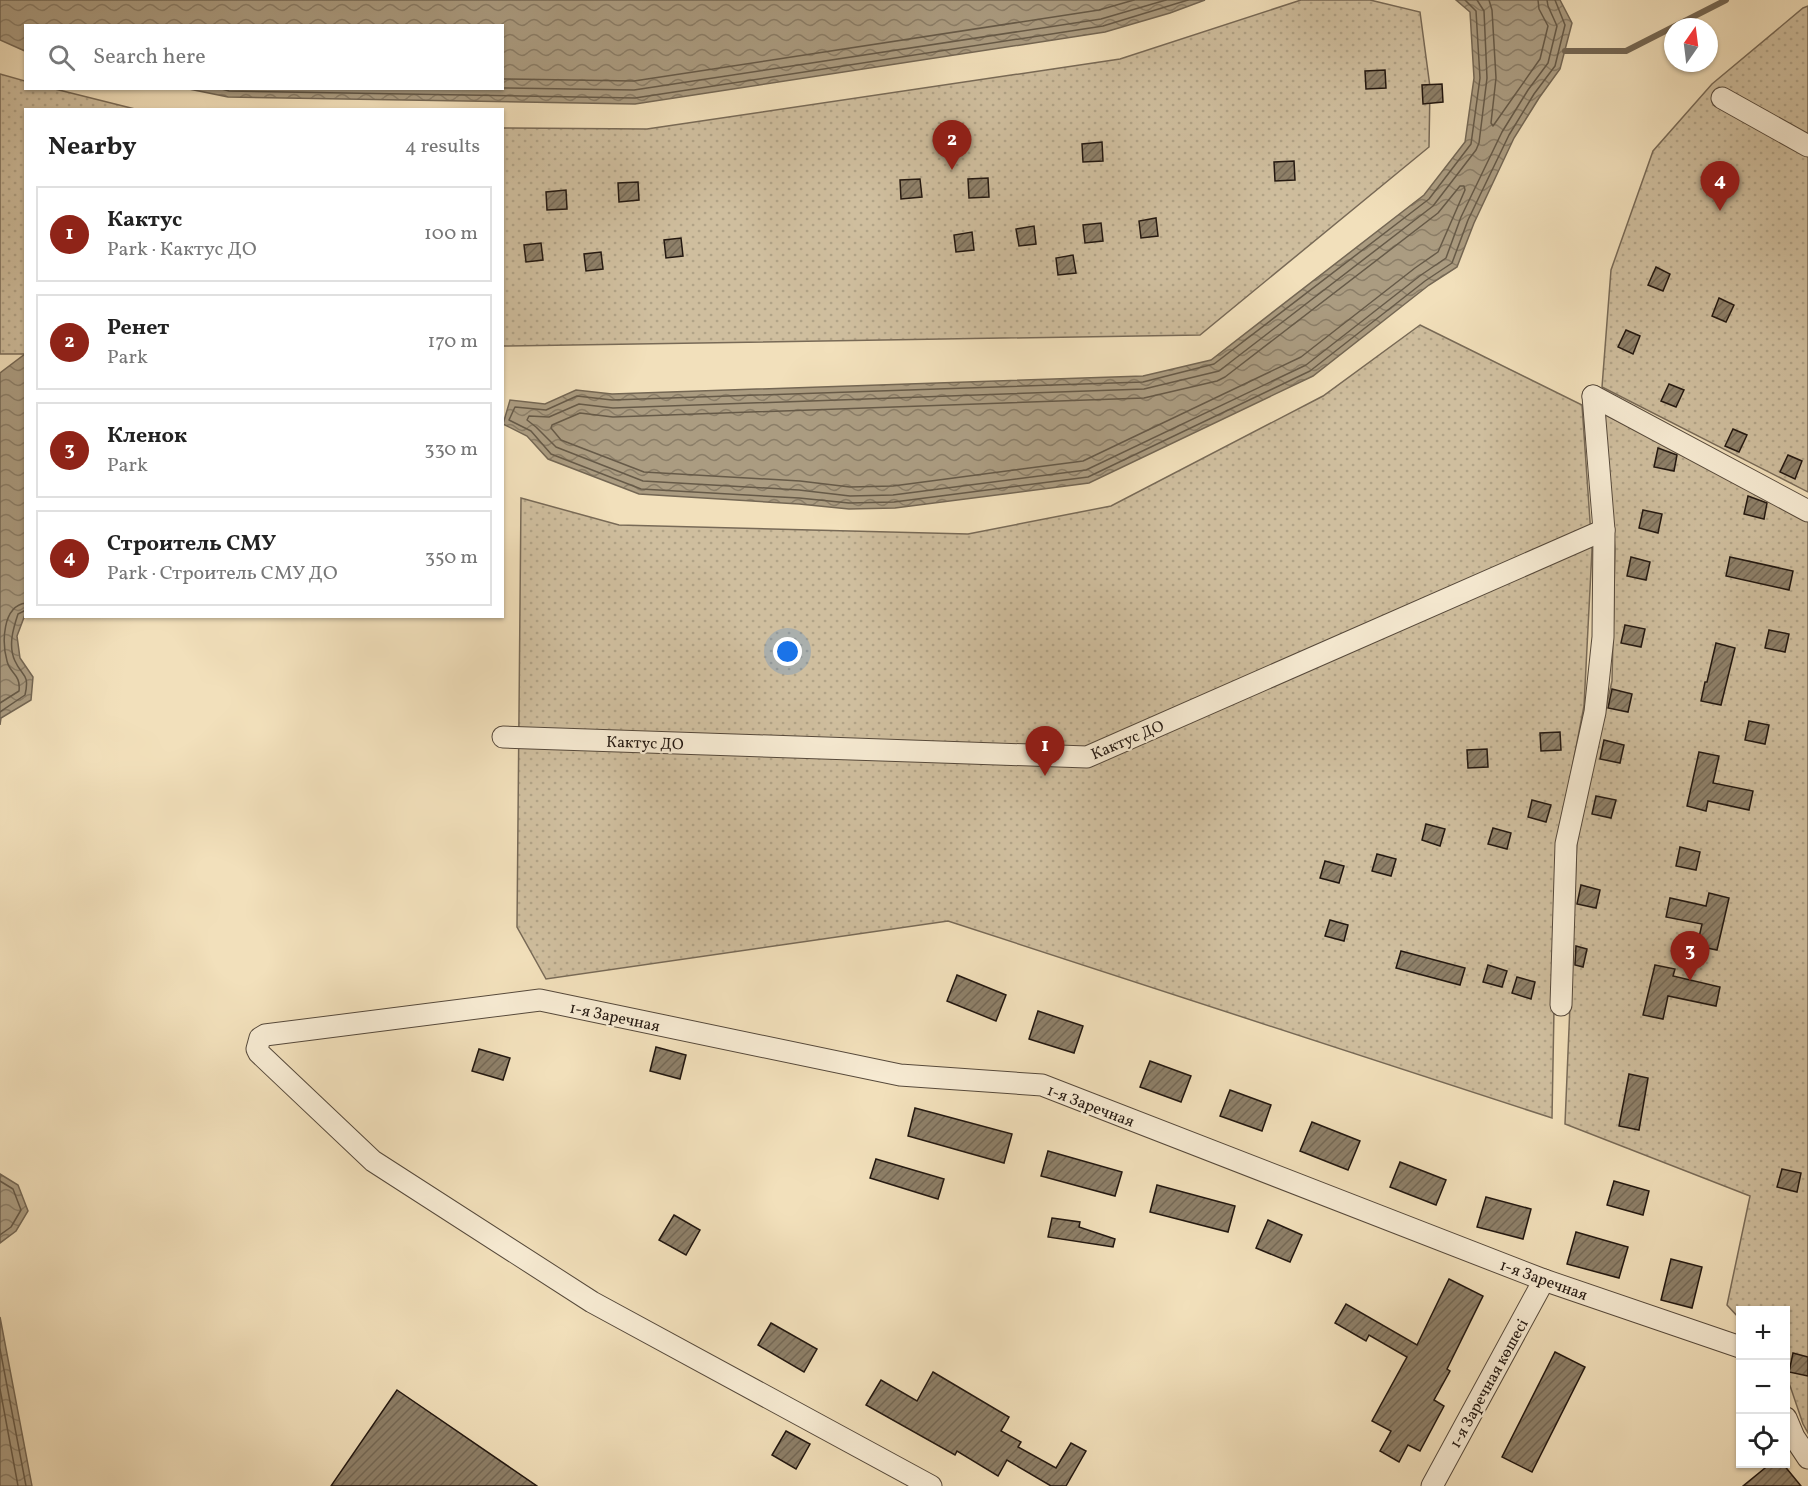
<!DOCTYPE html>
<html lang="en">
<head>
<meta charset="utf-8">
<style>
  body { margin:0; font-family:Vollkorn,serif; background:#f6f6f6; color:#222 }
  .controls { position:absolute; right:18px; bottom:18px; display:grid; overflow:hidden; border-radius:0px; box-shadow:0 2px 4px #0004 }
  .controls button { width:54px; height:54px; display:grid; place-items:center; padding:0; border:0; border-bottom:2px solid #e0e0e0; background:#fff; color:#222; font:30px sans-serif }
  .compass { position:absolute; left:1664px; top:18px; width:54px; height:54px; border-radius:50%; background:#fff; box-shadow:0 2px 4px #0004; rotate:14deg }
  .you { position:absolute; left:788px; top:652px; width:21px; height:21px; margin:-15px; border:4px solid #fff; border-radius:50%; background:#1a73e8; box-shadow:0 0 0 9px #1a73e833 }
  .badge { display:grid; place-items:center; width:39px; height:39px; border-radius:50%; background:#8f2418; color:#fff; font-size:20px; font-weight:700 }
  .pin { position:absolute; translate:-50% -50px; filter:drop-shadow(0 2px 3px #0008) }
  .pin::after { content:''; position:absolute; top:32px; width:21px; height:18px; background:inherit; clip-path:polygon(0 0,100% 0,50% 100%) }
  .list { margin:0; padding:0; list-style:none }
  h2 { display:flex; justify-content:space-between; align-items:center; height:78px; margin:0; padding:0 24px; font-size:26px }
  h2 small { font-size:20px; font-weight:400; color:#767676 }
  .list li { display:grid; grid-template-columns:39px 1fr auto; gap:18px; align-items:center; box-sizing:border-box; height:96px; margin:0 12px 12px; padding:0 12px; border:2px solid #e0e0e0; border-radius:0px }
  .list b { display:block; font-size:22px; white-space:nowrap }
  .list p { margin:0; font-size:20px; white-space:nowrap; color:#767676 }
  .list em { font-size:20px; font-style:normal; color:#767676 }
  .icon { flex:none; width:33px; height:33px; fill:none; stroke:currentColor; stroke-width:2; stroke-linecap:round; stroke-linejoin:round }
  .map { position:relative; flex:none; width:1808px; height:1486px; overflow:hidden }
  .search { position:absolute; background:#fff; box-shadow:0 2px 4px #0004; left:24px; top:24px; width:480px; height:66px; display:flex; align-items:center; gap:15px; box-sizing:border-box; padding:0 21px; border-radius:0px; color:#767676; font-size:22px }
  .panel { position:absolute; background:#fff; box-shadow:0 2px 4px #0004; left:24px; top:108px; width:480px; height:510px; border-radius:0px }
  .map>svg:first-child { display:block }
  .garden { fill:url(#garden-dots); stroke:#786a57; stroke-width:1.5 }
  .water { fill:url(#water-waves); stroke:#746754; stroke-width:1.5 }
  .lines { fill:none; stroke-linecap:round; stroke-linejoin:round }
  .shore { stroke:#665a48; stroke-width:1.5 }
  .stream { stroke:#746754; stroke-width:6 }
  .building { fill:url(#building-hatch); stroke:#221710; stroke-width:1.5 }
  .minor-casing { stroke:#56493b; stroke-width:23 }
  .minor { stroke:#f7ebd3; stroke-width:21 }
  .labels { text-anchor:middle; stroke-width:4.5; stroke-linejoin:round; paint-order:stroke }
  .street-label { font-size:16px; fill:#221710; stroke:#f7ebd3 }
</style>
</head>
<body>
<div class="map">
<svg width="1808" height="1486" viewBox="0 0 1808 1486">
  <defs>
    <pattern id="garden-dots" width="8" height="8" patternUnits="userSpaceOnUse" patternTransform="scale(1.5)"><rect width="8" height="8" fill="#cfbe9e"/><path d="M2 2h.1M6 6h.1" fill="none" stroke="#b1a387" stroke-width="1.8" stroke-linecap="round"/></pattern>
    <pattern id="water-waves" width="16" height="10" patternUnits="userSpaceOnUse" patternTransform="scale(1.5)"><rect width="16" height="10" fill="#ab9c81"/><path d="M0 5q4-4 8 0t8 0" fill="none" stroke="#8b7e68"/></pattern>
    <pattern id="building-hatch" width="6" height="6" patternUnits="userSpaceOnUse" patternTransform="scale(1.5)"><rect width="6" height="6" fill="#8e8069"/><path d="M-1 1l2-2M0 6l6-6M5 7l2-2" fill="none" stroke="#746855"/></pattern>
  </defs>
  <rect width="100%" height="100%" fill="#f2e0bb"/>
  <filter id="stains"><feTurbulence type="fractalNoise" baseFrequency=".00333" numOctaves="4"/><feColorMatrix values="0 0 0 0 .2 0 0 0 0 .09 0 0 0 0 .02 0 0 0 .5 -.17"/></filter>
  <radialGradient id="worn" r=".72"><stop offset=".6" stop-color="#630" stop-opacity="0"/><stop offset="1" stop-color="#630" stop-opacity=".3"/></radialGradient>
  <!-- garden -->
  <g class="garden">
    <path d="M 1301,0 L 1370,0 L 1420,12 L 1430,87 L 1429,147 L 1200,335 L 503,346 L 502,128 L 647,129 L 1120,59 Z"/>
    <path d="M 1808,6 L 1808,492 L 1602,387 L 1611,270 L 1653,151 L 1712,84 L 1803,8 Z"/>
    <path d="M 0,74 L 25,81 L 26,88 L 55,89 L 135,109 L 26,110 L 25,354 L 0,354 Z"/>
    <path d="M 1420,325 L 1582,405 L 1592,550 L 1584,706 L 1557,846 L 1552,1118 L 948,921 L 546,979 L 517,927 L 521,498 L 619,525 L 968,534 L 1111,506 L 1323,396 Z"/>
    <path d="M 1604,414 L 1808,518 L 1808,1433 L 1803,1424 L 1786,1374 L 1786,1310 L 1740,1310 L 1740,1319 L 1727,1305 L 1750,1196 L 1565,1124 L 1577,838 L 1612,681 L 1615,549 Z"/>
  </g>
  <!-- water -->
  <g class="water">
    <path d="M 0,0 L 1205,0 L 1170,13 L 1105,32 L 635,104 L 228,97 L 189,89 L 502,88 L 502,26 L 26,26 L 25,51 L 0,40 Z"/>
    <path d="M 1456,0 L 1560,0 L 1572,23 L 1560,69 L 1539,98 L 1514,138 L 1474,223 L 1457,267 L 1429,285 L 1313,376 L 1089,483 L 895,508 L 849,509 L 799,504 L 639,494 L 548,459 L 527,436 L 503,424 L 510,400 L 545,404 L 576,390 L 612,394 L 1143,376 L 1211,360 L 1424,195 L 1465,142 L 1474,78 L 1470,12 Z"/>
    <path d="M 25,354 L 26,612 L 17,636 L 20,658 L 33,677 L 31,700 L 1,718 L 0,725 L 0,373 Z"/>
    <path d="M 0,1174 L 18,1185 L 28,1211 L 16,1231 L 0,1243 Z"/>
    <path d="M 0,1317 L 32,1486 L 0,1486 Z"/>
  </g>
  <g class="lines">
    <!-- shore -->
    <g class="shore">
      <path d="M 1465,0 L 1476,11 L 1480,78 L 1471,144 L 1429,199 L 1214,364 L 1143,382 L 612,400 L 577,396 L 546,410 L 515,407 L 509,420 L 531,431 L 551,454 L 641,489 L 799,498 L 849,503 L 894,502 L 1088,477 L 1310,371 L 1425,281 L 1452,263 L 1468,220 L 1509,135 L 1534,94 L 1555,66 L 1565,25 L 1555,0"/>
      <path d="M 1477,0 L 1484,11 L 1487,78 L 1479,143 L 1476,150 L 1433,206 L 1219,371 L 1144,389 L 613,408 L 579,404 L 549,417 L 529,416 L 527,420 L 536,427 L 556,447 L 643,481 L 799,490 L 850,496 L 893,495 L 1086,470 L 1306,365 L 1421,275 L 1446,258 L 1461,217 L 1502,132 L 1528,90 L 1548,63 L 1557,26 L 1548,6 L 1547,0"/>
      <path d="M 1489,0 L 1492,10 L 1496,78 L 1491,123 L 1493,126 L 1540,59 L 1548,26 L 1539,9 L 1538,0"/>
      <path d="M 502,79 L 634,81 L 1099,10 L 1134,0"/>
      <path d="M 218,88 L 229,91 L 635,98 L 1103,26 L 1188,0"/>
      <path d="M 502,88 L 634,90 L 1101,19 L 1166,0"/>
      <path d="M 1460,186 L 1464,186 L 1465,190 L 1438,252 L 1415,268 L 1301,357 L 1083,461 L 893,486 L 850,487 L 800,481 L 644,472 L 561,440 L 551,428 L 552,425 L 580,413 L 613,417 L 1144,398 L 1217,381 L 1225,377 L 1438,213 Z"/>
      <path d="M 0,703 L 19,691 C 21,674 10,674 7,661 C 2,643 2,606 26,603"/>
      <path d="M 0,712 L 25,695 C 30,673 22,677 15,661 C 8,646 13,629 18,614 L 26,610"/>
      <path d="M 0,1181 L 13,1189 L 21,1210 L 11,1227 L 0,1235"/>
      <path d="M 0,1349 L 26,1486"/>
      <path d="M 0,1389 L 18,1486"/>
    </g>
    <!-- stream -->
    <path class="stream" d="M 1565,51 L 1626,51 L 1726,0"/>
  </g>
  <!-- building -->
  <g class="building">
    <path d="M 1385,70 L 1386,88 L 1366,89 L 1365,71 Z"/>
    <path d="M 1442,84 L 1443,102 L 1423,104 L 1422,85 Z"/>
    <path d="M 1102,142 L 1103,161 L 1083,162 L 1082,144 Z"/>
    <path d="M 1294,161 L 1295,180 L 1275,181 L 1274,162 Z"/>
    <path d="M 988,178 L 989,197 L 969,198 L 968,179 Z"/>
    <path d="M 920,179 L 922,197 L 901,199 L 900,180 Z"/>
    <path d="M 638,182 L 639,200 L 619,202 L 618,183 Z"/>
    <path d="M 566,190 L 567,209 L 547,210 L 546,192 Z"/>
    <path d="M 1156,218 L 1158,236 L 1141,238 L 1139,221 Z"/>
    <path d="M 1101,223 L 1103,241 L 1085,243 L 1083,225 Z"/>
    <path d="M 1034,226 L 1036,244 L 1019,246 L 1016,229 Z"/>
    <path d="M 972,232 L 974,250 L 956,252 L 954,235 Z"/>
    <path d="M 681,238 L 683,256 L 666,258 L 664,240 Z"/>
    <path d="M 541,243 L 543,260 L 526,262 L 524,245 Z"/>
    <path d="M 601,252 L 603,269 L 586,271 L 584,254 Z"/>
    <path d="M 1073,255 L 1076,273 L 1058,275 L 1056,258 Z"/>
    <path d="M 1656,267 L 1670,274 L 1663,291 L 1648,285 Z"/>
    <path d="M 1719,298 L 1734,305 L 1726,322 L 1712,316 Z"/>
    <path d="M 1626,330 L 1640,336 L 1633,354 L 1618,347 Z"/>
    <path d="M 1669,384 L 1684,390 L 1676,407 L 1661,401 Z"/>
    <path d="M 1733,429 L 1747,435 L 1739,452 L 1725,446 Z"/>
    <path d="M 1658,448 L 1677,455 L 1674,471 L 1654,467 Z"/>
    <path d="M 1788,455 L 1802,461 L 1795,479 L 1780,472 Z"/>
    <path d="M 1748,496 L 1767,503 L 1764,519 L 1744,514 Z"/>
    <path d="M 1643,510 L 1662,514 L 1658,533 L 1639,528 Z"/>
    <path d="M 1631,557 L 1650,562 L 1646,580 L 1627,576 Z"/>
    <path d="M 1730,557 L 1793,571 L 1789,590 L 1726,576 Z"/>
    <path d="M 1625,625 L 1645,629 L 1641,647 L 1621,643 Z"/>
    <path d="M 1769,630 L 1789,634 L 1785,652 L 1765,648 Z"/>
    <path d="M 1716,643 L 1735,648 L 1721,705 L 1701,701 L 1705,682 L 1707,682 Z"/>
    <path d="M 1612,689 L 1632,694 L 1628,712 L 1608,708 Z"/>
    <path d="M 1749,721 L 1769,725 L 1765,744 L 1745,740 Z"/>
    <path d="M 1560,732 L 1561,750 L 1541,751 L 1540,733 Z"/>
    <path d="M 1604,740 L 1624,745 L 1620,763 L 1600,759 Z"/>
    <path d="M 1487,749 L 1488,767 L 1468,768 L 1467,750 Z"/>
    <path d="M 1699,752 L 1719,756 L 1713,783 L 1753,791 L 1749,810 L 1708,801 L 1706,811 L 1687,806 Z"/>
    <path d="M 1596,796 L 1616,800 L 1611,818 L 1592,814 Z"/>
    <path d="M 1532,800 L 1551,805 L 1546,822 L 1528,817 Z"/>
    <path d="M 1426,824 L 1445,829 L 1440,846 L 1422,840 Z"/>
    <path d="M 1493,828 L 1511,833 L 1507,849 L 1488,844 Z"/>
    <path d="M 1680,847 L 1700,852 L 1696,870 L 1676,866 Z"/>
    <path d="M 1377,854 L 1396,859 L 1391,876 L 1372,871 Z"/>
    <path d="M 1325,861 L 1344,866 L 1339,883 L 1320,878 Z"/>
    <path d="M 1581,885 L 1600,890 L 1596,908 L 1577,904 Z"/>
    <path d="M 1709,893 L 1729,898 L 1717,950 L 1697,946 L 1702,924 L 1666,917 L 1670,898 L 1706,906 Z"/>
    <path d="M 1330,920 L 1348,925 L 1344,941 L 1325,936 Z"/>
    <path d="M 1576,946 L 1587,949 L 1583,967 L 1575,965 Z"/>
    <path d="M 1401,951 L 1465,968 L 1460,985 L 1396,968 Z"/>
    <path d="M 1488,965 L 1507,971 L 1502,987 L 1483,982 Z"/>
    <path d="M 1655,965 L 1675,969 L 1673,976 L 1720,987 L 1716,1006 L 1668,996 L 1663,1019 L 1643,1015 Z"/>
    <path d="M 957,975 L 1006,995 L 996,1021 L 947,1001 Z"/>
    <path d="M 1517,977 L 1535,982 L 1531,999 L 1512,993 Z"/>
    <path d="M 1038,1011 L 1083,1026 L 1074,1053 L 1029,1039 Z"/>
    <path d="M 656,1047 L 686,1055 L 680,1079 L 650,1071 Z"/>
    <path d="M 479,1049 L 510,1058 L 503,1080 L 472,1071 Z"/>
    <path d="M 1150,1061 L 1191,1076 L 1181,1102 L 1140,1087 Z"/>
    <path d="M 1629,1074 L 1648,1078 L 1639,1130 L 1619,1126 Z"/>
    <path d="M 1230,1090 L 1271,1105 L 1262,1131 L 1220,1116 Z"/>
    <path d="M 915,1108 L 1012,1134 L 1004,1163 L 908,1136 Z"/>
    <path d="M 1312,1122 L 1360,1141 L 1348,1170 L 1300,1151 Z"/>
    <path d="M 1048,1151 L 1122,1172 L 1115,1196 L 1041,1176 Z"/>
    <path d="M 876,1159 L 944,1179 L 938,1199 L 870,1178 Z"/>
    <path d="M 1400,1162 L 1446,1180 L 1436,1205 L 1390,1187 Z"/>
    <path d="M 1782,1169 L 1801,1173 L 1797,1192 L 1777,1187 Z"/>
    <path d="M 1614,1181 L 1649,1191 L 1643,1215 L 1607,1205 Z"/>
    <path d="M 1157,1185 L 1235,1206 L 1228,1232 L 1150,1212 Z"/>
    <path d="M 1486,1197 L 1531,1209 L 1523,1239 L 1477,1227 Z"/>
    <path d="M 674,1215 L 700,1230 L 686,1255 L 659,1240 Z"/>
    <path d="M 1052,1218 L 1080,1222 L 1079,1227 L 1115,1239 L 1113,1247 L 1048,1237 Z"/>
    <path d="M 1268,1220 L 1302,1235 L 1290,1262 L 1256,1248 Z"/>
    <path d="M 1576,1232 L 1628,1247 L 1619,1278 L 1567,1264 Z"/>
    <path d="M 1671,1259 L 1702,1267 L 1692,1308 L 1661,1300 Z"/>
    <path d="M 1449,1279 L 1483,1296 L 1447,1369 L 1450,1371 L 1434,1400 L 1444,1406 L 1420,1451 L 1408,1445 L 1399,1462 L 1380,1451 L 1391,1431 L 1372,1421 L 1407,1357 L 1369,1335 L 1366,1341 L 1335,1323 L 1346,1304 L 1417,1345 Z"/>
    <path d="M 771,1323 L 817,1349 L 804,1372 L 758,1345 Z"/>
    <path d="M 1555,1352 L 1585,1367 L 1532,1472 L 1502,1457 Z"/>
    <path d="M 1793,1353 L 1808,1357 L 1808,1376 L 1789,1372 Z"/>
    <path d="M 933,1372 L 1009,1417 L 1001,1431 L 1021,1442 L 1018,1447 L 1056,1468 L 1071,1443 L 1086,1451 L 1066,1486 L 1051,1486 L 1007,1460 L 998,1476 L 957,1451 L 955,1455 L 866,1405 L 881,1380 L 917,1401 Z"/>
    <path d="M 397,1390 L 537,1486 L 331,1486 Z"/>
    <path d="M 786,1431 L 810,1444 L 796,1469 L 772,1455 Z"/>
    <path d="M 1770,1464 L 1783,1464 L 1801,1486 L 1743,1486 Z"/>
  </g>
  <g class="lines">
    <defs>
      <g id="minor">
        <path d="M 1722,98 L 1808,146"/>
        <path d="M 1593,396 L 1808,511"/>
        <path d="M 503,737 L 1087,757 L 1604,530"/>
        <path d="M 1561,1005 L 1566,844 L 1595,712 L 1603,637 L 1604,530 L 1593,396"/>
        <path d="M 1786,1418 L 1794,1437 L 1808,1458"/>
        <path d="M 931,1486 L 592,1302 L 373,1161 L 259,1053 L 257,1049 L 260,1038 L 265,1035 L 540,1000 L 900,1075 L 1042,1085 L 1544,1280 L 1740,1347"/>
        <path d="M 1432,1486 L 1544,1280"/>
      </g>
    </defs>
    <!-- minor casing -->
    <use href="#minor" class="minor-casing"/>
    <!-- minor -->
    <use href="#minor" class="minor"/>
  </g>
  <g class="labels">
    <!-- street labels -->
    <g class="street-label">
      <text transform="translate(1127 739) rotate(-23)" y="6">Кактус ДО</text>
      <text transform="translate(645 742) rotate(2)" y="6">Кактус ДО</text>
      <text transform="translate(615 1016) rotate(12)" y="6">1-я Заречная</text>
      <text transform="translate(1091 1105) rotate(21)" y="6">1-я Заречная</text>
      <text transform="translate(1544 1279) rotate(20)" y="6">1-я Заречная</text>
      <text transform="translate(1488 1383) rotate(-61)" y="6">1-я Заречная көшесі</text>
    </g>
  </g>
  <rect width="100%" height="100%" filter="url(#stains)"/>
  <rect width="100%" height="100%" fill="url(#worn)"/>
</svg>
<div class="controls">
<button>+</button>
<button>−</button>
<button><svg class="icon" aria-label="locate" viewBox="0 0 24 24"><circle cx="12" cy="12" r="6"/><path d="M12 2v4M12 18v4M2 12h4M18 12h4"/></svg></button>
</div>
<svg class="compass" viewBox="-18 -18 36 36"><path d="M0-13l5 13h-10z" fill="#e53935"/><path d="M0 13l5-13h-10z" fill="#767676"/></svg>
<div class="you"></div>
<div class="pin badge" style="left:1045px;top:776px">1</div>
<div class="pin badge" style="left:952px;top:170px">2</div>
<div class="pin badge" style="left:1690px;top:981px">3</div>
<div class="pin badge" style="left:1720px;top:211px">4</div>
<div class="search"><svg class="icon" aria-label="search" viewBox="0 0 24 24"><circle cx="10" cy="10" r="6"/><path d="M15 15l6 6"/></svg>Search here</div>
<section class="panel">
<h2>Nearby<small>4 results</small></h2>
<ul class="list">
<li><span class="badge">1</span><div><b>Кактус</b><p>Park · Кактус ДО</p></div><em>100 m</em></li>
<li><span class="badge">2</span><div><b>Ренет</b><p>Park</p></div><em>170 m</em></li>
<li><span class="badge">3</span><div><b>Кленок</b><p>Park</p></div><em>330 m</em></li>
<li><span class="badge">4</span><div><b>Строитель СМУ</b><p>Park · Строитель СМУ ДО</p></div><em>350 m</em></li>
</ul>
</section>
</div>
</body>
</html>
